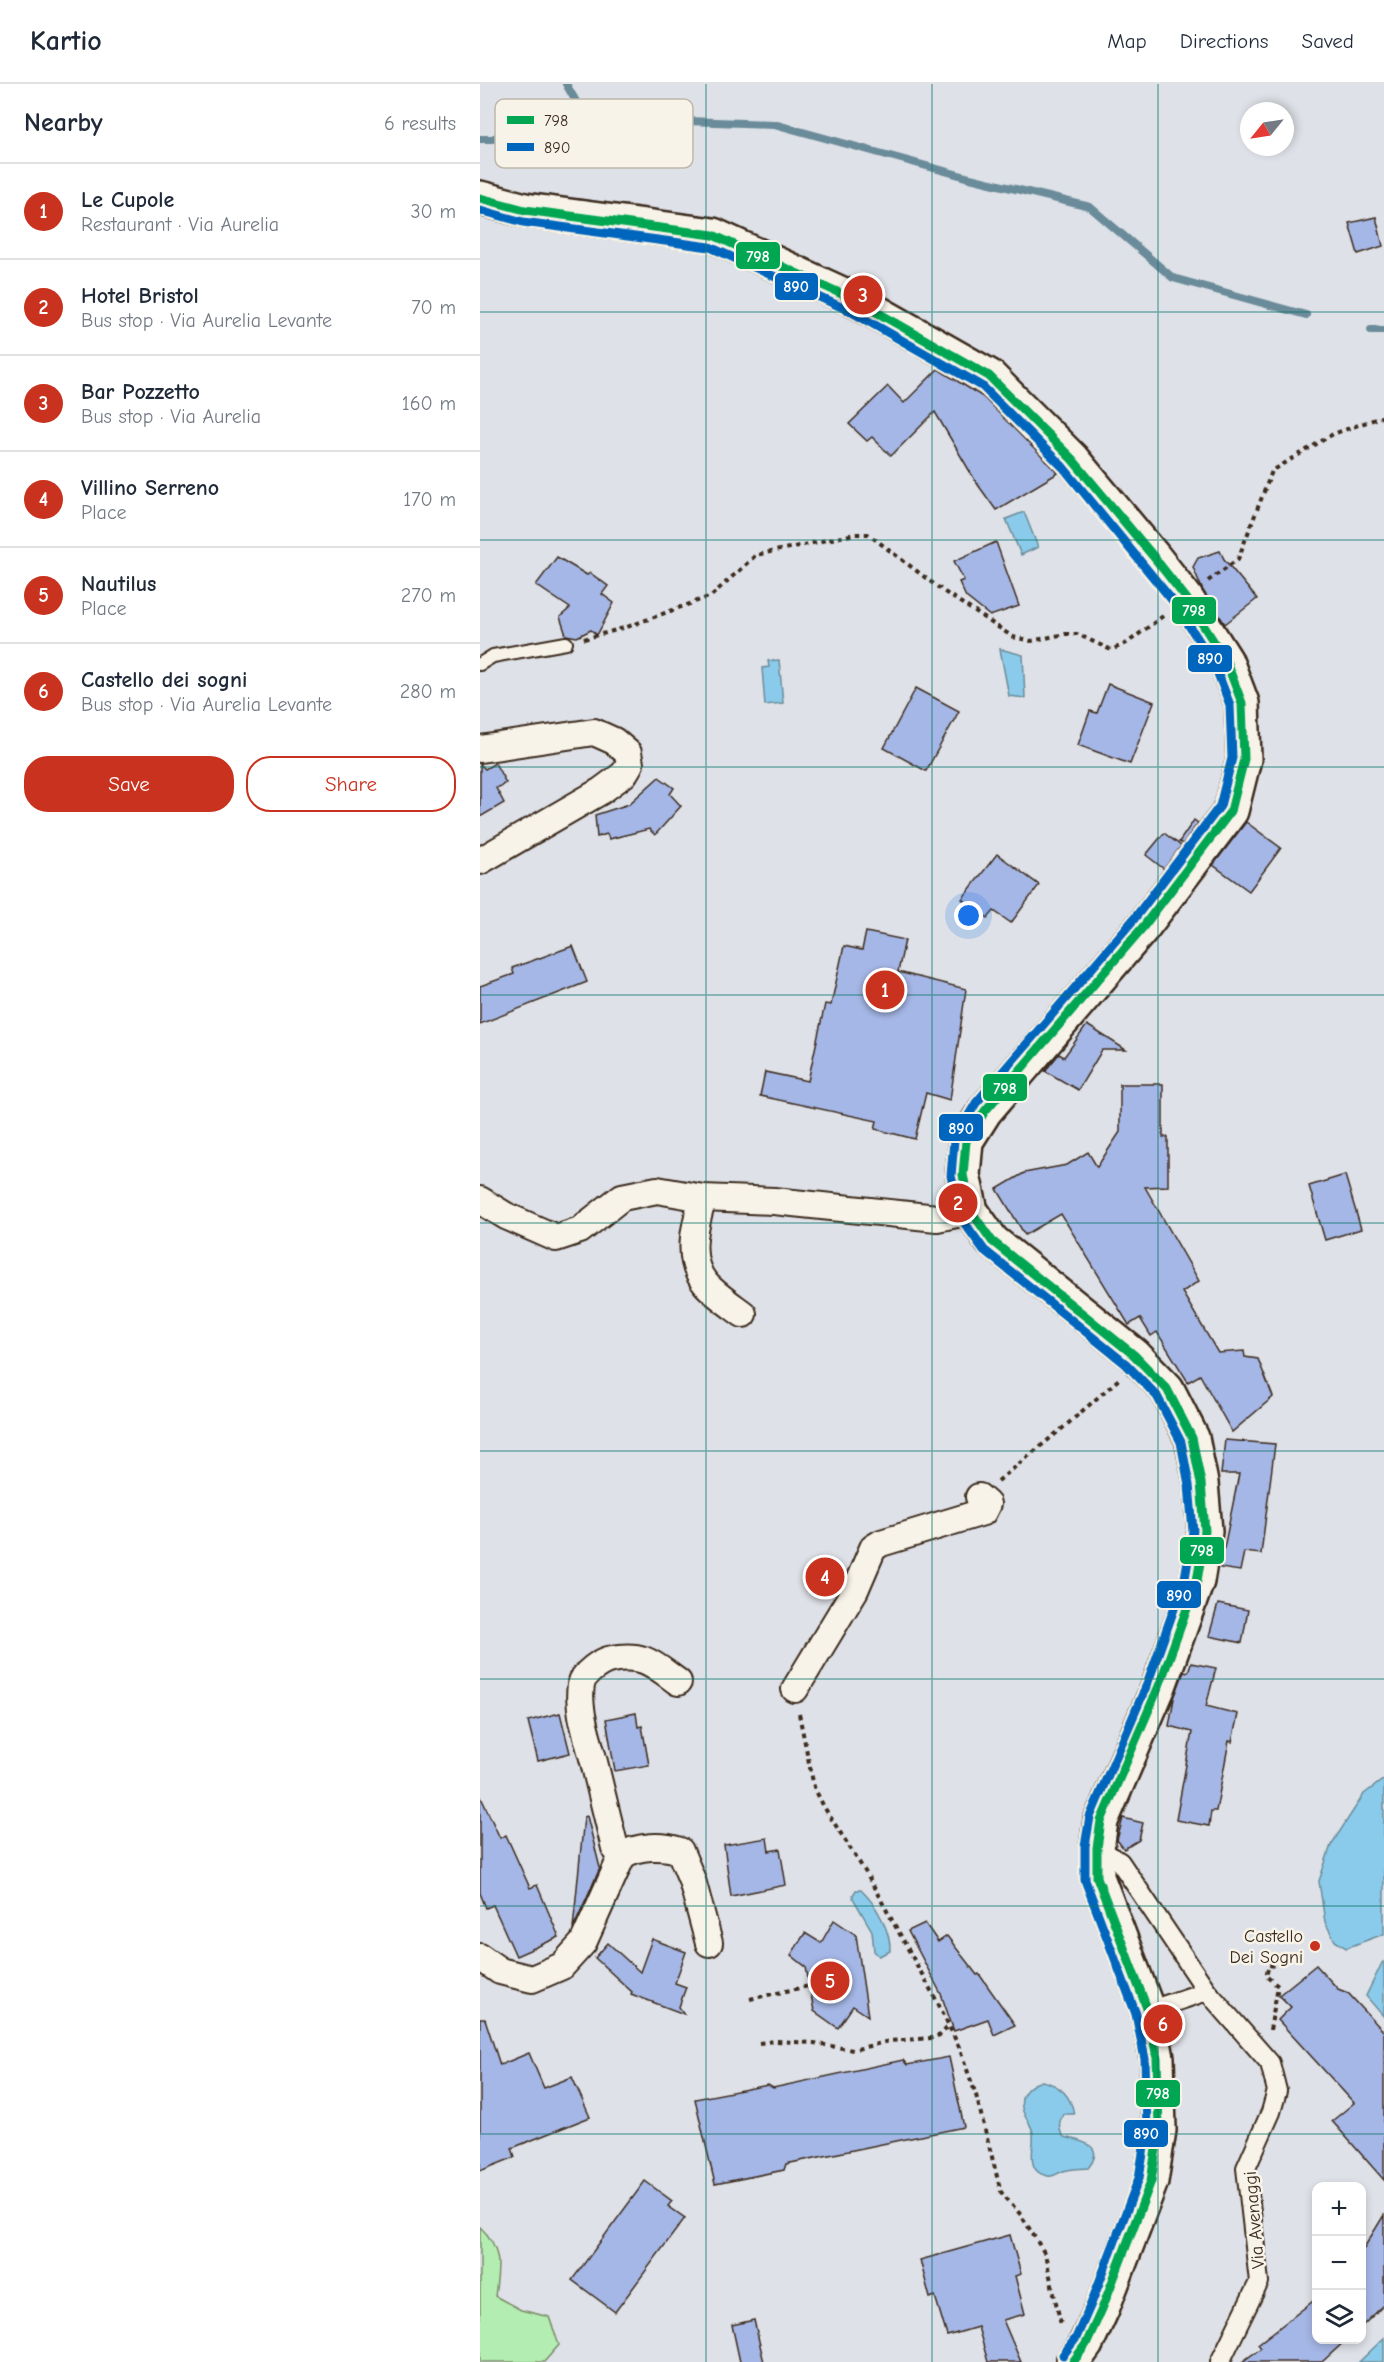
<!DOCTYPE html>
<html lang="en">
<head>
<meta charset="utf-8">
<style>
  body { margin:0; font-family:"Comic Neue",sans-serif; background:#f2f2f3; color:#1f2937 }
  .controls { position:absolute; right:18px; bottom:18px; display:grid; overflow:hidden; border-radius:12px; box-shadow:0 3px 9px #0003 }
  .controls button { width:54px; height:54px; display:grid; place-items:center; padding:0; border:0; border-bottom:2px solid #e0e1e3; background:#fff; color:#1f2937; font:30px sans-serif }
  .compass { position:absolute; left:760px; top:18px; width:54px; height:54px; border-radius:50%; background:#fff; box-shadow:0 3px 9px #0003; rotate:240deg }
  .you { position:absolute; left:489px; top:832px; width:21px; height:21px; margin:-15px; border:4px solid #fff; border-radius:50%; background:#1a73e8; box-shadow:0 0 0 9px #1a73e833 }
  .badge { display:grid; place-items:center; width:39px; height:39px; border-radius:50%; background:#c8321e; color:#fff; font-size:20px; font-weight:700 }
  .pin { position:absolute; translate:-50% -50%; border:3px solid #fff; box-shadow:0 2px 6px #0006 }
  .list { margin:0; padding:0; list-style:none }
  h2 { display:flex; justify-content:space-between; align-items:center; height:78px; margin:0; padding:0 24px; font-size:26px }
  h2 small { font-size:20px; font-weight:400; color:#747a83 }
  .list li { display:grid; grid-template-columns:39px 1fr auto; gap:18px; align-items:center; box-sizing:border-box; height:96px; padding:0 24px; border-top:2px solid #e0e1e3 }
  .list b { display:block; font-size:22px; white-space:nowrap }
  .list p { margin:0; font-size:20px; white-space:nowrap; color:#747a83 }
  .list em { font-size:20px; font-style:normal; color:#747a83 }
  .actions { display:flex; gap:12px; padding:18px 24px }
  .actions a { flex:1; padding:14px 0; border:2px solid #c8321e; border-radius:24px; text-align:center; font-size:21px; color:#c8321e }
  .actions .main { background:#c8321e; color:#fff }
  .icon { flex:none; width:33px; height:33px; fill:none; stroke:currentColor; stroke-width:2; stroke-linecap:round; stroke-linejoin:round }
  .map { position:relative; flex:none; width:904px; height:2278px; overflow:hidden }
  header { display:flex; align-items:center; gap:36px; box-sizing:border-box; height:84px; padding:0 30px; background:#fff; border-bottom:2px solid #e0e1e3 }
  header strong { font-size:28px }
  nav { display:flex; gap:33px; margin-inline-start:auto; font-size:21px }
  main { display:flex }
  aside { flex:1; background:#fff }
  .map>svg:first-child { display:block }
  .green { fill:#b4edb1; stroke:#788c68; stroke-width:1.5 }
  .water { fill:#8acbeb; stroke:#6a8b99; stroke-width:1.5 }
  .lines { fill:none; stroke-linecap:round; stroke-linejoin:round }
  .stream { stroke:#6a8b99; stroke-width:8 }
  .building { fill:#a5b7e6; stroke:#3b2a1e; stroke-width:1.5 }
  .service-casing { stroke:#3b2a1e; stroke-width:16 }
  .pedestrian-casing { stroke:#3b2a1e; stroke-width:22 }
  .minor-casing { stroke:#3b2a1e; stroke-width:30 }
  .primary-casing { stroke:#3b2a1e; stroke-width:38 }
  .path { stroke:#3b2a1e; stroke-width:4; stroke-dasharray:4.5 4.5; stroke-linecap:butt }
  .service { stroke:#f7f3e8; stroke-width:12 }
  .pedestrian { stroke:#f7f3e8; stroke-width:18 }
  .minor { stroke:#f7f3e8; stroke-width:26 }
  .primary { stroke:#f7f3e8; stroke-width:33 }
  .bus-1-casing { stroke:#f7f3e8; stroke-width:14 }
  .bus-2-casing { stroke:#f7f3e8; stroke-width:14 }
  .bus-1 { stroke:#00a651; stroke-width:9 }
  .bus-2 { stroke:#0065bd; stroke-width:9 }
  .grid { fill:none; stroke:#0f766e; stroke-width:1.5; stroke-opacity:0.55 }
  .poi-dot { fill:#c8321e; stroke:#f7f3e8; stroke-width:2 }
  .labels { text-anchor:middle; stroke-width:5; stroke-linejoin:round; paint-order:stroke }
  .poi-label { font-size:18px; fill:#3b2a1e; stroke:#f7f3e8; text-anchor:end }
  .street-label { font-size:18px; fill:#3b2a1e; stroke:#f7f3e8 }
  .key { fill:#f7f3e8; stroke:#bfb7ab; stroke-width:1.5 }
  .key-label { font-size:16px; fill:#3b2a1e }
  .line-badge { stroke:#f7f3e8; stroke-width:2 }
  .badge-label { font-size:16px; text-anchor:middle; font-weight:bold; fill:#fff }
</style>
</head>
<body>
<header>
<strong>Kartio</strong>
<nav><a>Map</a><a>Directions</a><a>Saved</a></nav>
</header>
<main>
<aside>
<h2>Nearby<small>6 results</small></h2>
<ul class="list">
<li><span class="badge">1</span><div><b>Le Cupole</b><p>Restaurant · Via Aurelia</p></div><em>30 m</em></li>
<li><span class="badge">2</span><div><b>Hotel Bristol</b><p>Bus stop · Via Aurelia Levante</p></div><em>70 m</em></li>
<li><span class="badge">3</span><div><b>Bar Pozzetto</b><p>Bus stop · Via Aurelia</p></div><em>160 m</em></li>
<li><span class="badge">4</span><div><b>Villino Serreno</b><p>Place</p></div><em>170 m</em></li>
<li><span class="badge">5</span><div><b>Nautilus</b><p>Place</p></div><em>270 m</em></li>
<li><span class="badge">6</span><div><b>Castello dei sogni</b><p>Bus stop · Via Aurelia Levante</p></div><em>280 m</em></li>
</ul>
<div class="actions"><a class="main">Save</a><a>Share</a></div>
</aside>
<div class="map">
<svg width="904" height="2278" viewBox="0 0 904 2278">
  <rect width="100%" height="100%" fill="#dee1e7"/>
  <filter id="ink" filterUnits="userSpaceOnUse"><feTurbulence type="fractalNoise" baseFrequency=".0167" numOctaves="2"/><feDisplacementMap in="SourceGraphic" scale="12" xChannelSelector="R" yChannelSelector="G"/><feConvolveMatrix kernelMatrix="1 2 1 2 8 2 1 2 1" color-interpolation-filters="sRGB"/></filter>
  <g filter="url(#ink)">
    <!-- green -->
    <path class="green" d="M 0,2143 C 23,2164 19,2184 15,2212 L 41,2226 L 69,2233 L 79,2261 L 64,2278 L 0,2278 Z"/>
    <!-- water -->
    <g class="water">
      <path d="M 544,428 L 558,463 L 541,471 L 526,435 Z"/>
      <path d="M 520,565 L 543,571 L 545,614 L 529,612 Z"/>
      <path d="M 299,576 L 303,619 L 285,621 L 282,584 L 289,583 L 288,577 Z"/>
      <path d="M 904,1695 L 904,1850 L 866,1864 L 855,1857 L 845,1838 L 839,1797 L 851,1761 L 884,1710 Z"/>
      <path d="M 376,1806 L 381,1806 C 396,1820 411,1847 410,1867 L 399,1872 L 394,1867 L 392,1847 L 373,1814 L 373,1811 Z"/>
      <path d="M 904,1878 L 904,1933 L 886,1912 L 902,1879 Z"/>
      <path d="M 562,1997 C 580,2001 591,2012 594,2030 L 584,2030 C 578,2037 578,2046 584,2053 C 601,2057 627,2061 608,2084 C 600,2085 589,2084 581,2088 C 576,2090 574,2093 568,2092 C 544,2088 555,2064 553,2049 C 552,2042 548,2038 545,2032 C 536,2015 545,2002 562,1997 Z"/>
      <path d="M 904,2254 L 904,2278 L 879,2278 Z"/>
    </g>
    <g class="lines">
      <!-- stream -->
      <g class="stream">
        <path d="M 86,0 L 98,21"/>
        <path d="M 0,55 L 12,55 L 98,21 L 151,35 L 294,40 L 490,94 L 610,123 L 693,194 L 826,231"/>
        <path d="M 891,246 L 904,246"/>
      </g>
    </g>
    <!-- building -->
    <g class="building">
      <path d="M 896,133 L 903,162 L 878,170 L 869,139 Z"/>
      <path d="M 458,285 L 503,313 L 578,389 L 516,426 L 496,398 L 455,328 L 411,372 L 392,353 L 387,357 L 369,340 L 408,302 L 424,319 Z"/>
      <path d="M 516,458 L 539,522 L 510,532 L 486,513 L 479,498 L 484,496 L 474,477 Z"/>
      <path d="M 740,467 L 744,475 L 777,515 L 745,540 L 723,507 L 713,483 L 718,474 Z"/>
      <path d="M 77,473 L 107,491 L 110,489 L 128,502 L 122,510 L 134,519 L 117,551 L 111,546 L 97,553 L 86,551 L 80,533 L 90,524 L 56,501 Z"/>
      <path d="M 628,600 L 674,618 L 650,680 L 598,661 L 610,627 L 617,629 Z"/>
      <path d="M 436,604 L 479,627 L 446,687 L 404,664 Z"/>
      <path d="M 15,679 L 26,699 L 16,704 L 24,719 L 0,733 L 0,680 L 5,685 Z"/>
      <path d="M 179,693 L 194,704 L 190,710 L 201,722 L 175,751 L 169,745 L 129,755 L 127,750 L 117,753 L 115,731 L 149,720 Z"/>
      <path d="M 714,736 L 718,739 L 703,760 L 699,758 Z"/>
      <path d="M 766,738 L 801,764 L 769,807 L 733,781 Z"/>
      <path d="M 684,749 L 701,762 L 684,785 L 666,771 Z"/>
      <path d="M 517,770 L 559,801 L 531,839 L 514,827 L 508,834 L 482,815 Z"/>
      <path d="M 386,848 L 425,856 L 418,888 L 486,905 L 470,1016 L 446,1009 L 435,1055 L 395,1045 L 397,1037 L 280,1012 L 285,988 L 328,997 L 345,920 L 351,921 L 364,862 L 382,866 Z"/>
      <path d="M 93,862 L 107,898 L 0,940 L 0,902 L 34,890 L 32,884 Z"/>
      <path d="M 607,941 L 646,966 L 622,966 L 598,1006 L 565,987 L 579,970 L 584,973 Z"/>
      <path d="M 640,1000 L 683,1000 L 683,1053 L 688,1053 L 688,1102 L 665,1103 L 719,1197 L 702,1208 L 738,1269 L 764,1267 L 765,1273 L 778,1275 L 793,1313 L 752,1348 L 720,1291 L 708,1298 L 677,1248 L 671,1252 L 660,1234 L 649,1241 L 581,1130 L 545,1151 L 517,1105 L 544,1089 L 587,1081 L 608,1068 L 617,1083 L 640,1048 Z"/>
      <path d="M 865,1091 L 881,1145 L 845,1156 L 829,1102 Z"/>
      <path d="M 745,1356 L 795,1360 L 781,1470 L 764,1468 L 760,1487 L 740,1484 L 759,1390 L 741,1390 Z"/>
      <path d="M 738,1520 L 768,1526 L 762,1559 L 729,1552 Z"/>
      <path d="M 711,1579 L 736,1584 L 726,1622 L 758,1630 L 752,1658 L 749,1657 L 736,1727 L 731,1727 L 729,1742 L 696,1736 L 712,1648 L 689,1642 L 694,1614 L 704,1587 L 708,1588 Z"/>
      <path d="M 80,1629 L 90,1669 L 58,1677 L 48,1637 Z"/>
      <path d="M 156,1629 L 158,1643 L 162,1642 L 169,1681 L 135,1687 L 126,1635 Z"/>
      <path d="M 0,1711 L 20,1754 L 26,1751 L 50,1804 L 57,1801 L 79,1853 L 36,1872 L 13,1821 L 6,1824 L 0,1809 Z"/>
      <path d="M 107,1732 L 120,1784 L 93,1844 L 104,1733 Z"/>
      <path d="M 643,1734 L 663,1739 L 659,1756 L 644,1765 L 637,1756 Z"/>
      <path d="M 287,1754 L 289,1767 L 300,1765 L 306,1801 L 251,1812 L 244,1761 Z"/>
      <path d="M 354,1836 L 376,1851 L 388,1932 L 373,1922 L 358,1944 L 334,1927 L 326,1883 L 311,1871 L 325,1849 L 341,1859 Z"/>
      <path d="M 445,1839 L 458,1858 L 467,1852 L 497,1891 L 499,1890 L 535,1941 L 514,1951 L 508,1935 L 474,1947 L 461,1910 L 428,1847 Z"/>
      <path d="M 172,1855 L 206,1868 L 195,1899 L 206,1903 L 199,1923 L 204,1930 L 151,1910 L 152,1908 L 115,1874 L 128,1859 L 160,1888 Z"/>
      <path d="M 836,1881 L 858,1905 L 868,1909 L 904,1948 L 904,2096 L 852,2037 L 874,2019 L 798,1936 L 811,1923 L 799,1911 Z"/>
      <path d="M 0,1935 L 5,1935 L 20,1981 L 49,1969 L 64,2004 L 92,1993 L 110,2033 L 32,2064 L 35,2073 L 0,2087 Z"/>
      <path d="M 469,1973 L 484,2043 L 306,2080 L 304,2086 L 235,2100 L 215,2015 L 288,2001 L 293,2004 L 423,1976 L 427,1981 Z"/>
      <path d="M 165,2097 L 192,2117 L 188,2122 L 205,2134 L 135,2228 L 92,2196 Z"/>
      <path d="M 904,2131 L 904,2221 L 882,2242 L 882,2167 Z"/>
      <path d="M 530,2151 L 541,2190 L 535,2192 L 545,2230 L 523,2236 L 541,2278 L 508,2278 L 498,2243 L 467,2252 L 455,2212 L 450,2214 L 440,2176 Z"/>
      <path d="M 837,2214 L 837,2256 L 866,2256 L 842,2278 L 762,2278 L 781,2264 L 778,2260 Z"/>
      <path d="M 274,2236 L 284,2278 L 260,2278 L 252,2241 Z"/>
    </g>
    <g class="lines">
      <defs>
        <path id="service" d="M 0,580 L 13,572 L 86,559"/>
        <g id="pedestrian">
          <path d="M 617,1764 L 640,1778 L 727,1907 L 790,1979 L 797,2007 L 791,2028 L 766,2084 L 779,2198 L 740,2278"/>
          <path d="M 668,1927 L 727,1907"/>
        </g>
        <g id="minor">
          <path d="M 0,665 L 114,648 L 134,657 L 148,669 L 150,680 L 144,690 L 121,707 L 0,777"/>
          <path d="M 223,1114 C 215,1141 205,1176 226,1200 C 236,1211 251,1221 263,1230"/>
          <path d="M 0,1116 L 26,1132 L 76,1154 L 100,1146 L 142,1113 L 177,1106 L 223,1114 L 294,1117 L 457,1134 L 491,1127"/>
          <path d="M 315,1605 L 375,1506 L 393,1464 L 401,1459 L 503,1428 L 507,1420 L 499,1413"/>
          <path d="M 142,1772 L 135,1764 C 128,1735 121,1707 114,1678 C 108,1654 97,1626 101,1601 C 103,1589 121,1577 132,1575 C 164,1569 173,1580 198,1598"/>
          <path d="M 0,1873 L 20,1887 L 52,1895 L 82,1882 L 103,1859 L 142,1772 C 157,1761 184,1761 200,1767 L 212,1796 L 229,1859"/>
        </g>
        <path id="primary" d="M 0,114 L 45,126 L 233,151 L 377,217 L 509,292 L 592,375 L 673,472 L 706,514 L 746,577 L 762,619 L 764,675 L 751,727 L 663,843 L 505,1027 L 486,1057 L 483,1091 L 491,1127 L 512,1157 L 654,1271 L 687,1305 L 712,1354 L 721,1399 L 725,1447 L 717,1497 L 679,1602 L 621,1737 L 617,1764 L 617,1793 L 668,1927 L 677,1974 L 679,2046 L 671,2097 L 622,2225 L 606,2260 L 593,2278"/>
      </defs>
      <!-- service casing -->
      <use href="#service" class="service-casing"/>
      <!-- pedestrian casing -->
      <use href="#pedestrian" class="pedestrian-casing"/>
      <!-- minor casing -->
      <use href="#minor" class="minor-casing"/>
      <!-- primary casing -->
      <use href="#primary" class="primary-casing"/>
      <!-- path -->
      <g class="path">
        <path d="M 728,497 L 758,475 L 792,387 L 853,350 L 904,332"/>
        <path d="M 104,555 L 147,543 L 231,512 L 276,471 L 375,450 L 388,450 L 463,507 L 533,553 L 551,557 L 585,550 L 597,550 L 631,566 L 647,559 L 683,532"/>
        <path d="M 518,1397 L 584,1343 L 639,1295"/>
        <path d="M 319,1630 L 334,1703 L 344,1723 L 386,1789 L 459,1921 L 479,1963 L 496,2011 L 521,2108 L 541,2131 L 565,2170 L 581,2241"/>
        <path d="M 270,1915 L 329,1902"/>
        <path d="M 790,1946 L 798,1902 L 786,1892 L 789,1881 L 795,1882"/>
        <path d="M 279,1959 L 295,1957 L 334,1959 L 373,1966 L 409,1957 L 452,1954 L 460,1951 L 469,1942"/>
      </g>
      <!-- service -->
      <use href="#service" class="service"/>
      <!-- pedestrian -->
      <use href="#pedestrian" class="pedestrian"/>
      <!-- minor -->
      <use href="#minor" class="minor"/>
      <!-- primary -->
      <use href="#primary" class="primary"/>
      <defs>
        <path id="bus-1" d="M 0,114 L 45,126 L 233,151 L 377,217 L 509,292 L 592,375 L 673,472 L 706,514 L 746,577 L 762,619 L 764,675 L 751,727 L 663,843 L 505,1027 L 486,1057 L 483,1091 L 491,1127 L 512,1157 L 654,1271 L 687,1305 L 712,1354 L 721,1399 L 725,1447 L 717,1497 L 679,1602 L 621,1737 L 617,1764 L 617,1793 L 668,1927 L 677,1974 L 679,2046 L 671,2097 L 622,2225 L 606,2260 L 593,2278"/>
        <path id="bus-2" d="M 0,126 L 43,138 L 230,163 L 372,228 L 502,302 L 583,383 L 696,521 L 735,582 L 750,621 L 752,674 L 740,722 L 654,835 L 496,1019 L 474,1056 L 471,1092 L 481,1134 L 504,1166 L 646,1280 L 677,1312 L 701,1358 L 709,1401 L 713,1447 L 705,1494 L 668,1598 L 610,1733 L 605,1762 L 605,1796 L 656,1930 L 665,1975 L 667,2045 L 659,2094 L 611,2220 L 596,2254 L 583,2271"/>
      </defs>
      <!-- bus-1 casing -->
      <use href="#bus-1" class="bus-1-casing"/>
      <!-- bus-2 casing -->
      <use href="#bus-2" class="bus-2-casing"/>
      <!-- bus-1 -->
      <use href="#bus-1" class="bus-1"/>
      <!-- bus-2 -->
      <use href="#bus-2" class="bus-2"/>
    </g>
  </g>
  <!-- grid -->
  <path class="grid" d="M 226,0 L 226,2278M 452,0 L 452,2278M 678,0 L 678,2278M 0,228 L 904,228M 0,456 L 904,456M 0,683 L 904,683M 0,911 L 904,911M 0,1139 L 904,1139M 0,1367 L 904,1367M 0,1595 L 904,1595M 0,1822 L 904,1822M 0,2050 L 904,2050"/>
  <!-- markers -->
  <circle class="poi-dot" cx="835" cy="1862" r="6"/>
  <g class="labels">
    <!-- poi labels -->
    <g class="poi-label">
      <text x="823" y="1858">Castello<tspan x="823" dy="21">Dei Sogni</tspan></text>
    </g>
    <!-- street labels -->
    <g class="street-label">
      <text transform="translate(774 2136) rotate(-95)" y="6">Via Avenaggi</text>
    </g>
  </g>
  <!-- legend -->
  <rect x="15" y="15" width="198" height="69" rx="9" class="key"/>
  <rect x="27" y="32" width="27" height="8" fill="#00a651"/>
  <rect x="27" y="59" width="27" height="8" fill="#0065bd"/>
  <g class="key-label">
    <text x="64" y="42">798</text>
    <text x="64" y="69">890</text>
  </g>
  <g class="line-badge">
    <rect x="255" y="157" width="46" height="29" rx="6" fill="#00a651"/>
    <rect x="294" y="188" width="45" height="29" rx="6" fill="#0065bd"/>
    <rect x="691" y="512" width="46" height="29" rx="6" fill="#00a651"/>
    <rect x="707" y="560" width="46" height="29" rx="6" fill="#0065bd"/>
    <rect x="502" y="989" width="46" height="29" rx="6" fill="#00a651"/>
    <rect x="458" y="1029" width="46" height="29" rx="6" fill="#0065bd"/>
    <rect x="699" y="1452" width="46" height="29" rx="6" fill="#00a651"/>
    <rect x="676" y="1496" width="46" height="29" rx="6" fill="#0065bd"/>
    <rect x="655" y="1995" width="46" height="29" rx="6" fill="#00a651"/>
    <rect x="643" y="2035" width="46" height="29" rx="6" fill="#0065bd"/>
  </g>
  <g class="badge-label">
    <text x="278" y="178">798</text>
    <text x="316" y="208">890</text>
    <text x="714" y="532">798</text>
    <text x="730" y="580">890</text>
    <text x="525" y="1010">798</text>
    <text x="481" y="1050">890</text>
    <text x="722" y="1472">798</text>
    <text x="699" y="1517">890</text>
    <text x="678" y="2015">798</text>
    <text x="666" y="2055">890</text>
  </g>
</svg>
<div class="controls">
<button>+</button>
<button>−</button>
<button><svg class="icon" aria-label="layers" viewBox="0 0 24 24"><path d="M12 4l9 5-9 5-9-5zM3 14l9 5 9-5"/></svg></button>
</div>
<svg class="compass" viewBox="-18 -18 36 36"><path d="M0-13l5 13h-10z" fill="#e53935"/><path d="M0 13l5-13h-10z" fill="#747a83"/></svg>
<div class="you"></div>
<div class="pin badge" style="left:405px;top:906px">1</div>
<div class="pin badge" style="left:478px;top:1119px">2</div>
<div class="pin badge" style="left:383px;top:211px">3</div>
<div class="pin badge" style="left:345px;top:1493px">4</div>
<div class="pin badge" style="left:350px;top:1897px">5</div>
<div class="pin badge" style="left:683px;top:1940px">6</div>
</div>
</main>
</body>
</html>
